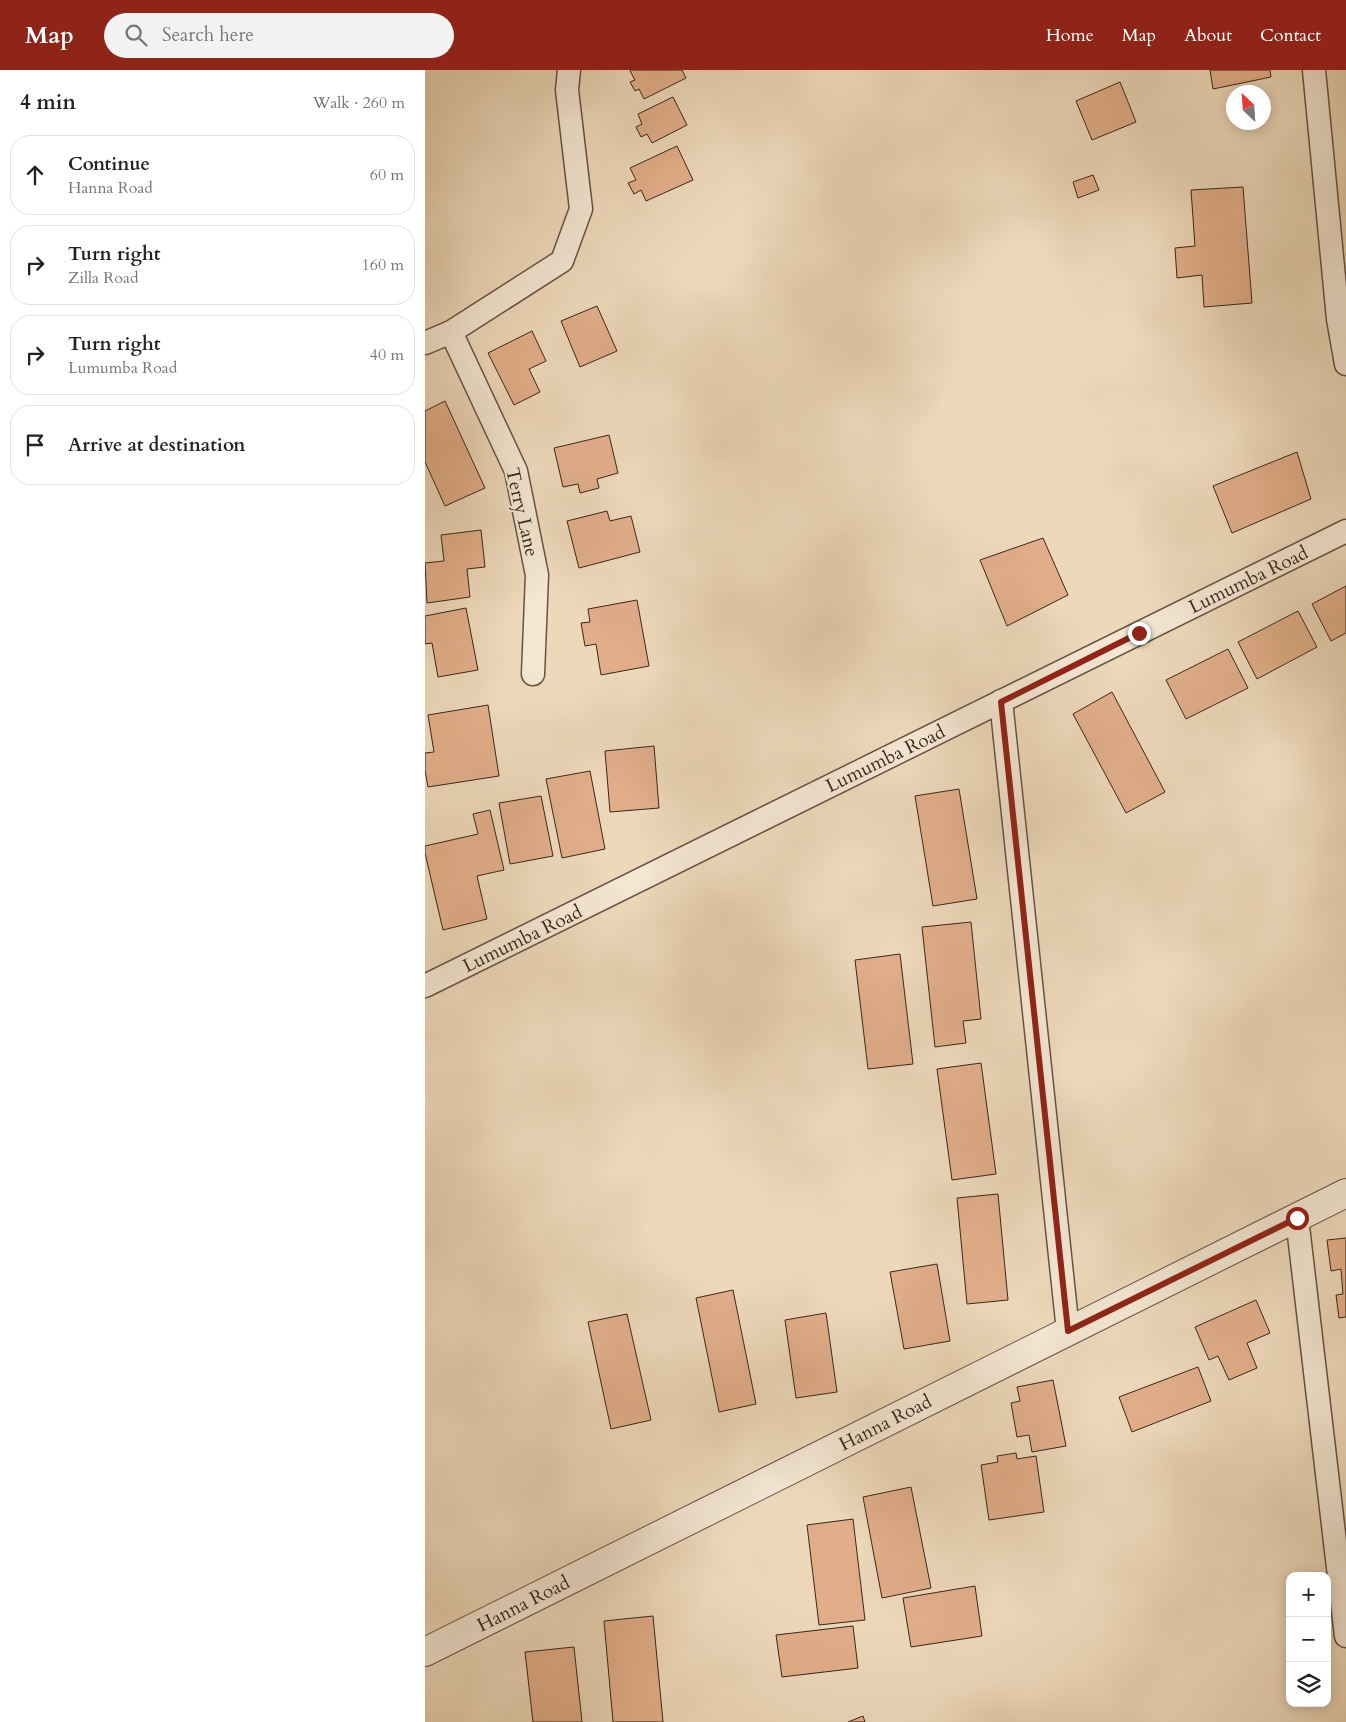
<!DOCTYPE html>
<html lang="en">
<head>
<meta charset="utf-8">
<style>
  body { margin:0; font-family:Cardo,serif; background:#f2f2f2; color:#222 }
  .controls { position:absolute; right:15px; bottom:15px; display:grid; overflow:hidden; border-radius:10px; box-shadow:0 2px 12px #0003 }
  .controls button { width:45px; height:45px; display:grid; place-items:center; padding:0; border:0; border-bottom:1px solid #e0e0e0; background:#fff; color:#222; font:25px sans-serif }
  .compass { position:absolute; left:801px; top:15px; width:45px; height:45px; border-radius:50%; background:#fff; box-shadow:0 2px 12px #0003; rotate:335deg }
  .stop { position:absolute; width:15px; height:15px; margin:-11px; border:4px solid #8f2418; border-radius:50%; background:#fff }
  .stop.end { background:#8f2418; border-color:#fff; box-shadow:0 1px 5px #0008 }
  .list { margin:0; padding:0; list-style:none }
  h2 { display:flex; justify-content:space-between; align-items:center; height:65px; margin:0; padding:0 20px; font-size:21px }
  h2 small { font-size:16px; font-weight:400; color:#767676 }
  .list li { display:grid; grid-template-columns:32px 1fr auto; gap:15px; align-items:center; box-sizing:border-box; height:80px; margin:0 10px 10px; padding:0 10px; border:1px solid #e0e0e0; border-radius:20px }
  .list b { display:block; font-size:19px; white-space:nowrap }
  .list p { margin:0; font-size:16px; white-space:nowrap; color:#767676 }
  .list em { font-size:16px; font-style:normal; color:#767676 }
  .icon { flex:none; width:28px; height:28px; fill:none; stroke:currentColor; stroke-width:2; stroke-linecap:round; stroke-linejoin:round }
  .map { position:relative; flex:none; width:921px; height:1652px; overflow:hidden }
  header { display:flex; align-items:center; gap:30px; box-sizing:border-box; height:70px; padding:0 25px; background:#8f2418; color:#fff }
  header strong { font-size:24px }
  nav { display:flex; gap:28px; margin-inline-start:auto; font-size:18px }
  .search { width:350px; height:45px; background:#f2f2f2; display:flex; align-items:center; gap:12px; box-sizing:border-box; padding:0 18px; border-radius:28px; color:#767676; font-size:19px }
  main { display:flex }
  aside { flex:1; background:#fff }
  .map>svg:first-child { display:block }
  .building { fill:#e1ae89; stroke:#3a261c }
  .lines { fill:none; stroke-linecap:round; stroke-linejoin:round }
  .minor-casing { stroke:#675244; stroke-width:25 }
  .tertiary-casing { stroke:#675244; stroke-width:30 }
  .minor { stroke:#f3e6d2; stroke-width:22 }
  .tertiary { stroke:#f3e6d2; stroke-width:28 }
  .route { stroke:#8f2418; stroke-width:6 }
  .labels { text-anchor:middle; stroke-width:4.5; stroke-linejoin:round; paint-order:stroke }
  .street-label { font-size:19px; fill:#3a261c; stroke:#f3e6d2 }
</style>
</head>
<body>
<header>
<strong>Map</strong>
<div class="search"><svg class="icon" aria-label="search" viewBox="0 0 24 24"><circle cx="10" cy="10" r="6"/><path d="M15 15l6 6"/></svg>Search here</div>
<nav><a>Home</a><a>Map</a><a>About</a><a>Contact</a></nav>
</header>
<main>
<aside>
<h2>4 min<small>Walk · 260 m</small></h2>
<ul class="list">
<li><svg class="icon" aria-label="ahead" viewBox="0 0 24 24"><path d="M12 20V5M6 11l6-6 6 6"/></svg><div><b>Continue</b><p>Hanna Road</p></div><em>60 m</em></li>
<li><svg class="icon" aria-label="right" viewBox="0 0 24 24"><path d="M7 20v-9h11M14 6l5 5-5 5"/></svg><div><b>Turn right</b><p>Zilla Road</p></div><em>160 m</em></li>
<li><svg class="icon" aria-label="right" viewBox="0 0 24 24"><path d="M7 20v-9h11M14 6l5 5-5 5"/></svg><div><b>Turn right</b><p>Lumumba Road</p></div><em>40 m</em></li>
<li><svg class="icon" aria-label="arrive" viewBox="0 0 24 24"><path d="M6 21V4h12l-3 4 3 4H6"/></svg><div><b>Arrive at destination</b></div></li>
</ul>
</aside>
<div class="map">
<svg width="921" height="1652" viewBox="0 0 921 1652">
  <rect width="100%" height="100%" fill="#edd8ba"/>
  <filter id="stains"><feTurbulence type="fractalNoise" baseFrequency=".004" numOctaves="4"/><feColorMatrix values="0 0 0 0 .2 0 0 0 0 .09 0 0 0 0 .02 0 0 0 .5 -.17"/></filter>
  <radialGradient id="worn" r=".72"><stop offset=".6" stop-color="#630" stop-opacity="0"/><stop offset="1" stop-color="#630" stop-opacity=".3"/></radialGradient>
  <!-- building -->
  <g class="building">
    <path d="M 257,0 L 261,8 L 219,29 L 214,19 L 210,21 L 205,12 L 210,10 L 205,1 L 206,0 Z"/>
    <path d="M 785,0 L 845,0 L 846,7 L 788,19 Z"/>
    <path d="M 695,12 L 711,52 L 667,70 L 651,31 Z"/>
    <path d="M 248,27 L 262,55 L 227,73 L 222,64 L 216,67 L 211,57 L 217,54 L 213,44 Z"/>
    <path d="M 252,76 L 268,110 L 221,131 L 216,120 L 209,124 L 203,113 L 211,110 L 205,98 Z"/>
    <path d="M 668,105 L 674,120 L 653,128 L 648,112 Z"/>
    <path d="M 818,117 L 827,233 L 779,237 L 777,205 L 752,208 L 750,178 L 770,176 L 766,120 Z"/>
    <path d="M 172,236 L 192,281 L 155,297 L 136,251 Z"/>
    <path d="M 107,261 L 121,291 L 104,299 L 115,322 L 89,335 L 63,283 Z"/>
    <path d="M 20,331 L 60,418 L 20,436 L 0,392 L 0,341 Z"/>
    <path d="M 184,365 L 193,403 L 172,409 L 174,418 L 155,423 L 153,414 L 138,417 L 129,378 Z"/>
    <path d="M 872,382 L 886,429 L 807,463 L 788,416 Z"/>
    <path d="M 182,441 L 185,451 L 206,446 L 215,482 L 154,498 L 142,451 Z"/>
    <path d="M 56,460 L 60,497 L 42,499 L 45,527 L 2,533 L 0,493 L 19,491 L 16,465 Z"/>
    <path d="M 618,468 L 643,525 L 582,556 L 555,490 Z"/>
    <path d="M 921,516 L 921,563 L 906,571 L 887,534 Z"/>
    <path d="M 212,530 L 224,596 L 176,605 L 171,574 L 160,576 L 156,553 L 165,552 L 163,539 Z"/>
    <path d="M 41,538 L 53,600 L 13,607 L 7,573 L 0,574 L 0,546 Z"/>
    <path d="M 873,541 L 892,577 L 832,609 L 813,572 Z"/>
    <path d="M 803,579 L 823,618 L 761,649 L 741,610 Z"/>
    <path d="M 687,622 L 740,722 L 701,743 L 648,644 Z"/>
    <path d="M 63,635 L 74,706 L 3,717 L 0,700 L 0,683 L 9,682 L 3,645 Z"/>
    <path d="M 229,676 L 234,738 L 185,742 L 180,681 Z"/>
    <path d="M 165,701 L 180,779 L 137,788 L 121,709 Z"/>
    <path d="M 534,719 L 552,829 L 508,836 L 490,726 Z"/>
    <path d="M 116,726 L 128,786 L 85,794 L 74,733 Z"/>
    <path d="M 65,740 L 79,800 L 52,806 L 62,849 L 18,860 L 0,783 L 0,776 L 53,764 L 48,744 Z"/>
    <path d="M 546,852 L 556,949 L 538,951 L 541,973 L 510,977 L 497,857 Z"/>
    <path d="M 475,884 L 488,994 L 443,999 L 430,890 Z"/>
    <path d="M 556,993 L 571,1104 L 527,1110 L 512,999 Z"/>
    <path d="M 573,1124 L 583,1230 L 542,1234 L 532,1128 Z"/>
    <path d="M 921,1168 L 921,1247 L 914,1248 L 911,1225 L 918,1224 L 916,1199 L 906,1201 L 902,1170 Z"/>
    <path d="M 512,1194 L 525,1271 L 479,1279 L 465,1202 Z"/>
    <path d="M 308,1220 L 331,1334 L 294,1342 L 271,1228 Z"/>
    <path d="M 831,1230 L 845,1263 L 822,1273 L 832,1298 L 804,1310 L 793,1286 L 784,1290 L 770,1257 Z"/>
    <path d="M 401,1243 L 412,1322 L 371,1328 L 360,1250 Z"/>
    <path d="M 202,1244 L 226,1350 L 186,1359 L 163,1252 Z"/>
    <path d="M 773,1297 L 786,1331 L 707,1362 L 694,1327 Z"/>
    <path d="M 628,1310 L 641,1376 L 607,1382 L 604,1365 L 592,1367 L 586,1333 L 595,1331 L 592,1317 Z"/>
    <path d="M 591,1383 L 592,1389 L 611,1386 L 619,1442 L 564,1450 L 556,1395 L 573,1392 L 572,1386 Z"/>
    <path d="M 486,1417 L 506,1518 L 457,1528 L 438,1427 Z"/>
    <path d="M 428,1449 L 440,1550 L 394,1555 L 382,1455 Z"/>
    <path d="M 550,1516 L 557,1566 L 486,1577 L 478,1528 Z"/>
    <path d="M 228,1546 L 238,1652 L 188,1652 L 179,1551 Z"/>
    <path d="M 428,1556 L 433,1598 L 357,1607 L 351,1565 Z"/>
    <path d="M 149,1577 L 157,1652 L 108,1652 L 100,1582 Z"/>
    <path d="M 438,1646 L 440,1652 L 423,1652 Z"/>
  </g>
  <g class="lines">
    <defs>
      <g id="minor">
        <path d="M 889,0 L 913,249 L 921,294"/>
        <path d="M 26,262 L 91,401 L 112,505 L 108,604"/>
        <path d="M 0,273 L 26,262 L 137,191 L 156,139 L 142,20 L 144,0"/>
        <path d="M 576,631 L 643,1261"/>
        <path d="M 0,916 L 921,461"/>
        <path d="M 872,1148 L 921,1566"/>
      </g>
      <path id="tertiary" d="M 0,1582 L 921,1123"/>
    </defs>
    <!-- minor casing -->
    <use href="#minor" class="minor-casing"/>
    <!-- tertiary casing -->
    <use href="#tertiary" class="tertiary-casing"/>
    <!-- minor -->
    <use href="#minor" class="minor"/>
    <!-- tertiary -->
    <use href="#tertiary" class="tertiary"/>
  </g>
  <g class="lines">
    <!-- route -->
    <path class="route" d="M 714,563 L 576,632 L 643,1261 L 872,1148"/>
  </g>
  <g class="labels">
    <!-- street labels -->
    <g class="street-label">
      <text transform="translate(98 442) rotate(77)" y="7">Terry Lane</text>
      <text transform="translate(823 509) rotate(-26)" y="7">Lumumba Road</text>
      <text transform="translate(460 688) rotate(-26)" y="7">Lumumba Road</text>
      <text transform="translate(97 868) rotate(-26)" y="7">Lumumba Road</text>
      <text transform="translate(460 1352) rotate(-27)" y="7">Hanna Road</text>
      <text transform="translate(98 1533) rotate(-27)" y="7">Hanna Road</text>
    </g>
  </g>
  <rect width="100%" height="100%" filter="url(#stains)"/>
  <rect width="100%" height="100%" fill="url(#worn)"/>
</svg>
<div class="controls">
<button>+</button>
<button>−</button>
<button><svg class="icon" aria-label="layers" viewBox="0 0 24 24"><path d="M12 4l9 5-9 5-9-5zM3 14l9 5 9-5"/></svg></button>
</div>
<svg class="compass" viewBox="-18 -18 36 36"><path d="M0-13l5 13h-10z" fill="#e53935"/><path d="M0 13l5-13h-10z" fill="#767676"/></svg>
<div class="stop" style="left:872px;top:1148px"></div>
<div class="stop end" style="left:714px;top:563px"></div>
</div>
</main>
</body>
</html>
